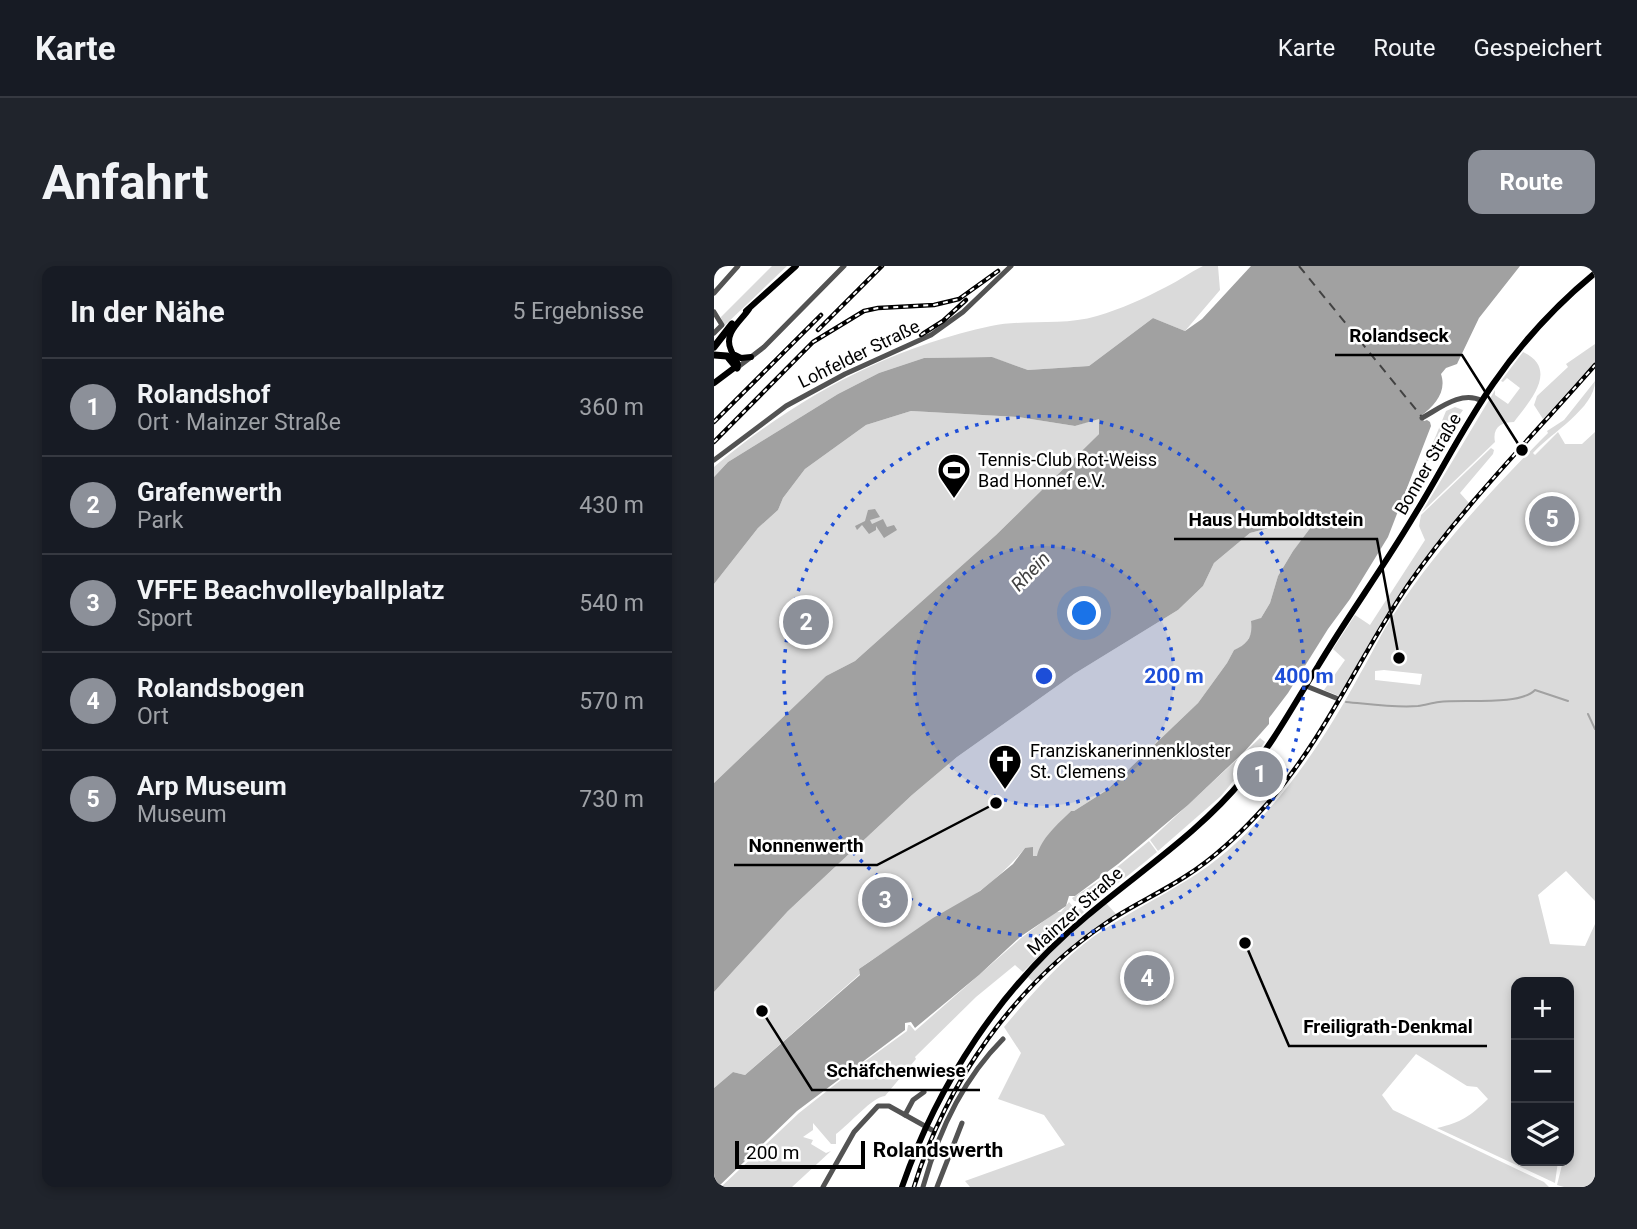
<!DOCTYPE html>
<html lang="de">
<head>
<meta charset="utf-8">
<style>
  body { margin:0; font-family:Roboto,sans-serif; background:#20242c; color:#f1f3f6 }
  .controls { position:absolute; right:21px; bottom:21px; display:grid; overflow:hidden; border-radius:14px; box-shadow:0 4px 10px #0003 }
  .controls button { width:63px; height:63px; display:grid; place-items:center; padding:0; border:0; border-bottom:2px solid #363941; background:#171b24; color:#f1f3f6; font:35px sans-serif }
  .scale { position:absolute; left:21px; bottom:18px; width:130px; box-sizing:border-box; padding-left:7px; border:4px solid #000; border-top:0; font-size:19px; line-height:24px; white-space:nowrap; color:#000; -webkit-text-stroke:5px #fff; paint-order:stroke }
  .you { position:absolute; left:371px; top:348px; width:24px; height:24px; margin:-18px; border:5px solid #fff; border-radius:50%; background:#1a73e8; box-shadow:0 0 0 10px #1a73e833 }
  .badge { display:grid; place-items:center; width:46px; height:46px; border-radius:50%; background:#8c9099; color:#fff; font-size:23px; font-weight:700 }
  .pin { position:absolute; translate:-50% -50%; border:4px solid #fff; box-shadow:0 2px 7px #0006 }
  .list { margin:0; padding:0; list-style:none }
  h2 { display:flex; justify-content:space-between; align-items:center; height:91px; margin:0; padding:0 28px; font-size:30px }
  h2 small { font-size:23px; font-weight:400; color:#9ea1a6 }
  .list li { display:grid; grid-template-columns:46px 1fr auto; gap:21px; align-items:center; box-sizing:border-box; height:98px; padding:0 28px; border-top:2px solid #363941 }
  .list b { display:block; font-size:26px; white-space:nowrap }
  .list p { margin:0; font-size:23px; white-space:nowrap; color:#9ea1a6 }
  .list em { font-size:23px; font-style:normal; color:#9ea1a6 }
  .icon { flex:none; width:38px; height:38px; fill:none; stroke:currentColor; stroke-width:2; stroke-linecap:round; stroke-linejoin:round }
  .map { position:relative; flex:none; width:881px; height:921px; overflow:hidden; border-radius:14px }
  header { display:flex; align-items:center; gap:42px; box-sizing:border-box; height:98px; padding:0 35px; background:#171b24; border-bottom:2px solid #363941 }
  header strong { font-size:33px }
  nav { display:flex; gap:38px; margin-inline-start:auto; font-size:24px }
  .intro { display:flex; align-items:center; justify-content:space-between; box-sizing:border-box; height:168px; padding:0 42px }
  h1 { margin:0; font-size:49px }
  .button { padding:18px 32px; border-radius:14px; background:#8c9099; color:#fff; font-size:24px; font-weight:700 }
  main { display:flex; gap:42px; padding:0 42px }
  aside { flex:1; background:#171b24; border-radius:14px; box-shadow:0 4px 10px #0003 }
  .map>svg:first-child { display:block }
  .green { fill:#dadada; fill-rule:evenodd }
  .water { fill:#a1a1a1 }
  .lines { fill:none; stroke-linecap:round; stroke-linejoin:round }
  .stream { stroke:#a1a1a1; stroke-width:2 }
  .ferry { stroke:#424242; stroke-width:2; stroke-dasharray:9 7; stroke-linecap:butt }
  .minor { stroke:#535353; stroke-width:5 }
  .major { stroke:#000; stroke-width:6 }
  .highway { stroke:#000; stroke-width:7 }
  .rail-casing { stroke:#000; stroke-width:4.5 }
  .rail { stroke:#fff; stroke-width:2; stroke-dasharray:5; stroke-linecap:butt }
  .ring { fill:none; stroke:#1d4ed8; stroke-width:3.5; stroke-dasharray:3.5 7 }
  .labels { text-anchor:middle; stroke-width:5; stroke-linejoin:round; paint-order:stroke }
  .street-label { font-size:18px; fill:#000; stroke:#fff }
  .poi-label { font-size:18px; fill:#000; stroke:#fff; text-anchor:start }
  .water-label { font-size:19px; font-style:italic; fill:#424242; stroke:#fff }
  .quarter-label { font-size:21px; font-weight:bold; fill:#000; stroke:#fff }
  .centre { fill:#1d4ed8; stroke:#fff; stroke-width:3.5 }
  .ring-label { font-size:21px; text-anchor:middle; font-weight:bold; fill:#1d4ed8; stroke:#fff; stroke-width:5; stroke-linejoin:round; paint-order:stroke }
  .leader { fill:none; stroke:#000; stroke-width:2.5 }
  .callout-dot { fill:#000; stroke:#fff; stroke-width:2.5 }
  .callout-label { font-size:19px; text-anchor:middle; font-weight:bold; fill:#000; stroke:#fff; stroke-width:5; stroke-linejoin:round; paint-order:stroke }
</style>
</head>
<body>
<header>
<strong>Karte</strong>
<nav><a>Karte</a><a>Route</a><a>Gespeichert</a></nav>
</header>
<div class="intro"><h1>Anfahrt</h1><a class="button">Route</a></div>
<main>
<aside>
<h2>In der Nähe<small>5 Ergebnisse</small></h2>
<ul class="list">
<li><span class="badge">1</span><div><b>Rolandshof</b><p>Ort · Mainzer Straße</p></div><em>360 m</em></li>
<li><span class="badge">2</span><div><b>Grafenwerth</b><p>Park</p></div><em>430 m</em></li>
<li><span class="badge">3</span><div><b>VFFE Beachvolleyballplatz</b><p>Sport</p></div><em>540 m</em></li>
<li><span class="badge">4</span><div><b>Rolandsbogen</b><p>Ort</p></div><em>570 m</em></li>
<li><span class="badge">5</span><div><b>Arp Museum</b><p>Museum</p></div><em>730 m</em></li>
</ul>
</aside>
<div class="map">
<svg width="881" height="921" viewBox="0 0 881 921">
  <rect width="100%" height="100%" fill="#fff"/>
  <!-- green -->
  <g class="green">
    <path d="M 58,0 L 73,0 L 9,61 L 7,51 Z"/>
    <path d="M 489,0 L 504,0 L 506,24 L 471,65 L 439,52 L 375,100 L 314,104 L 277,91 L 210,92 L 165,107 L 124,128 L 14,196 L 0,211 L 0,201 C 80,133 174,82 277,60 C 311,53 350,60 383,50 C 407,43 431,32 452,21 C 465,15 476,6 489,0 Z"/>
    <path d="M 881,78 L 881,96 L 829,153 L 820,139 L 823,130 L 854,101 L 852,98 Z"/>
    <path d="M 809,86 C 846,103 815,136 800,156 C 788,156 778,161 781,176 L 708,246 L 781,124 L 781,129 L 794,138 L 806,122 L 793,112 L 789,116 L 787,115 Z"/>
    <path d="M 881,115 C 881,142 837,167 819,187 L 821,189 L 844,166 L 851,178 L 868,178 L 881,166 L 881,635 L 852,605 L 824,629 L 836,678 L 871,680 L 881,658 L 881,921 L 850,921 L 843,919 L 849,895 L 855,895 L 855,716 L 802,716 L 802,895 L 844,895 L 841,917 L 723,862 C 748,856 755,851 774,833 L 763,821 L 753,820 L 702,788 L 668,829 L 679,844 L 830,916 L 835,921 L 256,921 L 251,915 L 351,879 L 330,849 L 284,833 L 307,787 L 290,761 C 317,729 345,696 379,671 C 410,649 443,633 475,613 C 501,597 526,575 547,552 C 587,508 618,460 646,408 C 658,388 667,367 680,348 C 722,284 774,228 826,175 L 834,167 L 833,165 L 850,154 ZM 670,404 L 708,408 L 706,419 L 661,414 L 661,405 Z"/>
    <path d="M 741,141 L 749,144 L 739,158 L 734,159 L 706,210 L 705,218 L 703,216 L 732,145 Z"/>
    <path d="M 197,145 L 304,151 L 361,160 L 386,152 L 385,168 L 282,269 L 141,395 L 112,410 L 0,517 L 0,318 L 44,262 L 64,244 L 69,232 L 91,203 L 152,159 Z"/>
    <path d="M 777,182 L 780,184 L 779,188 L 746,227 L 755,237 C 704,296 664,362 625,430 L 610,424 L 631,394 L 619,383 L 641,349 L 656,359 L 711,274 L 705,260 L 707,249 Z"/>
    <path d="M 602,243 L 608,249 L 579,285 L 564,310 L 556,337 L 530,380 L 520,384 L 513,397 L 484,437 L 393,524 L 360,545 L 357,545 L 335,568 L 323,591 L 319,590 L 311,582 C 268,636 200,663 145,703 L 146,708 L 31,809 L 19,806 L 0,822 L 0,726 L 74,645 L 198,529 L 243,491 L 360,408 L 464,344 L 489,320 L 500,297 L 536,267 L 571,258 Z"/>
    <path d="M 546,472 L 551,476 L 548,480 L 507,530 L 444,585 L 436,574 Z"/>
    <path d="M 435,575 L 443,586 C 424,601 384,638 360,635 L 358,632 L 391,611 Z"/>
    <path d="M 355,636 L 361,643 L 353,650 L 346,651 L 318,677 L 322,682 L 366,642 L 370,646 L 309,706 L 301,699 L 262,731 L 201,791 L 202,793 L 171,830 C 158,831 136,858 122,868 L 122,878 L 117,878 L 99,857 L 99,864 L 89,871 L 99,874 L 97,878 L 112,887 L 117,885 L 78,921 L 7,921 L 85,847 L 142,802 L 193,765 L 194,759 L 196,759 L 201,765 L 307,672 L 342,646 L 347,646 Z"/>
    <path d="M 392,637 L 402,648 L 361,677 L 319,716 L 314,711 L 337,685 Z"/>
  </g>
  <!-- water -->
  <g class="water">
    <path d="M 537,0 L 806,0 L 765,52 L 743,98 L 732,102 L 727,108 C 733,126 721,139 707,150 L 710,155 L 713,154 L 716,156 L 717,160 L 674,271 L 636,333 L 614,363 L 574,427 L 555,452 L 555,458 L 531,485 L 474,539 L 404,598 L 361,630 L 355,630 L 352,640 L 306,671 L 265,709 L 201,762 L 197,756 L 191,757 L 191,764 L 83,845 L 4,921 L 0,921 L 0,822 L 19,806 L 31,809 L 146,709 L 145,703 L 219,652 L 266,625 L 299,598 L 311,582 L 319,581 L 319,590 L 323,590 C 327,572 344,558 357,545 L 360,545 L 393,524 L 484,437 L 513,397 L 520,384 C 534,378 539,370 537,355 L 547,352 L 556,337 L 564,310 L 579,285 L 607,248 L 602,243 L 583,261 L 571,258 L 536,267 L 500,297 L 489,320 L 464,344 L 360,408 L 243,491 L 198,529 L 74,645 L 0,726 L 0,517 L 112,410 L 141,395 L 282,269 L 385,168 L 385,153 L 361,160 L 304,151 L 197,145 L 152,159 L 91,203 L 69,232 L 64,244 L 44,262 L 0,318 L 0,211 L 14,196 L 124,128 L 165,107 L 210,92 L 278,91 L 314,104 L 375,100 L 439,52 L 471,65 L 488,53 Z"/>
    <path d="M 161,243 L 166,251 L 156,254 L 158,258 L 169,253 L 173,261 L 180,259 L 183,264 L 170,272 L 162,260 L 162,264 L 155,268 L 148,259 L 143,264 L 141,260 L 151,255 L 154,244 Z"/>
  </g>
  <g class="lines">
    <!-- stream -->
    <g class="stream">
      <path d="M 632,436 C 655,438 681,442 704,440 C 711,439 718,437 725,436 C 748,433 806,440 821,424 L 854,435"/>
      <path d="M 874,448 L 881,463"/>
    </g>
    <!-- ferry -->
    <path class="ferry" d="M 585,0 L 708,151"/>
    <!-- minor -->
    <g class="minor">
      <path d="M 0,27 L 24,0"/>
      <path d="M 0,46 L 8,59 L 0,67"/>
      <path d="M 24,101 L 50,81 L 130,0"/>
      <path d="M 708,152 C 726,142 748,124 768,135"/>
      <path d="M 0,194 L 72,140 L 131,108 L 217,69 L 249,46 L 297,0"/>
      <path d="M 592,420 L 622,432"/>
      <path d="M 191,849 L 199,834 L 210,826"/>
      <path d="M 216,893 L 240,880"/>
      <path d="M 109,921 L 140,866 L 164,840 L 175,840 L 218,864"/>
      <path d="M 209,921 C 224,867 249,813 289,773"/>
      <path d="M 223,921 L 248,857"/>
    </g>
    <!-- major -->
    <g class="major">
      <path d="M 32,45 L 82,0"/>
      <path d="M 21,89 L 27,92 L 37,91"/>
      <path d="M 0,117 L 24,99 C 23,93 19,90 17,84 C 9,67 27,55 35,43"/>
      <path d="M 188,921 C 224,817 287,721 373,650 C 426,605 486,566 530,512 C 559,478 580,438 604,400 C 634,350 668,303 698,253 C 726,208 749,161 779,118 C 808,76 842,39 881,7"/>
    </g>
    <!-- highway -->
    <g class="highway">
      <path d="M 0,81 L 18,58"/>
      <path d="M 0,89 L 13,90 L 23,102"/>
    </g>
    <defs>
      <g id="rail">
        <path d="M 104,64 L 168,0"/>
        <path d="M 207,69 L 229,55 L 252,34"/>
        <path d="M 0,156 L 107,49"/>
        <path d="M 0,176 L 99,76 L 150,45 L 164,42 L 220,39 L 245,33 L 284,5"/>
        <path d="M 445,725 L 448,732"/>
        <path d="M 200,921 C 232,816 301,719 392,657 C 417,640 446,627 472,610 C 502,591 529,565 553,538 C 611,472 645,391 694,319 C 749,240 818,171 881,99"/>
      </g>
    </defs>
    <!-- rail casing -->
    <use href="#rail" class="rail-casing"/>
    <!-- rail -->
    <use href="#rail" class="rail"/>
  </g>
  <!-- distance rings -->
  <circle cx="330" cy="410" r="130" fill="#1d4ed8" fill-opacity=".12"/>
  <g class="ring">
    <circle cx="330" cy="410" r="130"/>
    <circle cx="330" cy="410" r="260"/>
  </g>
  <!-- icons -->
  <defs>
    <symbol id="stadium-pin" viewBox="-11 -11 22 30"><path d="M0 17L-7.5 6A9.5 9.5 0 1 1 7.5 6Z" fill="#000" stroke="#fff"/><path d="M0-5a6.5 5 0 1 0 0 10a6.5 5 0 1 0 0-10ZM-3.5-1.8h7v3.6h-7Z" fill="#fff"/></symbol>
    <symbol id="church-pin" viewBox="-11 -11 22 30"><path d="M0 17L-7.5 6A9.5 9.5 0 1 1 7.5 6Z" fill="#000" stroke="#fff"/><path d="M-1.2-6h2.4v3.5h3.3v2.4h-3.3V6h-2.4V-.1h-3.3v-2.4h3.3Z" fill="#fff"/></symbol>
  </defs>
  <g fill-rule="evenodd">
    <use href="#stadium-pin" x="221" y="185" width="38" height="52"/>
    <use href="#church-pin" x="272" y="476" width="38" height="52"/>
  </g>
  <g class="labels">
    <!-- street labels -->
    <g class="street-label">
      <text transform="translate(145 88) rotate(-26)" y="6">Lohfelder Straße</text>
      <text transform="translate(714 198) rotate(-60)" y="6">Bonner Straße</text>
      <text transform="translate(361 645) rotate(-42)" y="6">Mainzer Straße</text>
    </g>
    <!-- poi labels -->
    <g class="poi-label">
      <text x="264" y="200">Tennis-Club Rot-Weiss<tspan x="264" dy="21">Bad Honnef e.V.</tspan></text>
      <text x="316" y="491">Franziskanerinnenkloster<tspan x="316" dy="21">St. Clemens</tspan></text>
    </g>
    <!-- water labels -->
    <g class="water-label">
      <text transform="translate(316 305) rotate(-46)" y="7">Rhein</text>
    </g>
    <!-- quarter labels -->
    <g class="quarter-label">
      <text x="224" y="891">Rolandswerth</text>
    </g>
  </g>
  <circle cx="330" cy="410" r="10" class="centre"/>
  <g class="ring-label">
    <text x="460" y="417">200 m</text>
    <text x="590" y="417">400 m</text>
  </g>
  <!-- callouts -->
  <path class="leader" d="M808 184L748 89H621M685 392L663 273H460M282 537L163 599H20M531 677L575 780H773M48 745L98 824H266"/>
  <g class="callout-dot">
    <circle cx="808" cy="184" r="7"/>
    <circle cx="685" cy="392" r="7"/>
    <circle cx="282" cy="537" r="7"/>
    <circle cx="531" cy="677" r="7"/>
    <circle cx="48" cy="745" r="7"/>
  </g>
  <g class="callout-label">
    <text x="685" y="76">Rolandseck</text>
    <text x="562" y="260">Haus Humboldtstein</text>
    <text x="92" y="586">Nonnenwerth</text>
    <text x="674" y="767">Freiligrath-Denkmal</text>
    <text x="182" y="811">Schäfchenwiese</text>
  </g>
</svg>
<div class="controls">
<button>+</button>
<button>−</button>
<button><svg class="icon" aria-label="layers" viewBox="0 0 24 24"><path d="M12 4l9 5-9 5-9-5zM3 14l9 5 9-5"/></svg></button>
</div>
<div class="scale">200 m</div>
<div class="you"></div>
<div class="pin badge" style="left:546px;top:508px">1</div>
<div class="pin badge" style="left:92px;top:356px">2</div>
<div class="pin badge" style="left:171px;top:634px">3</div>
<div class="pin badge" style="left:433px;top:712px">4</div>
<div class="pin badge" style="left:838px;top:253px">5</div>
</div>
</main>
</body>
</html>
